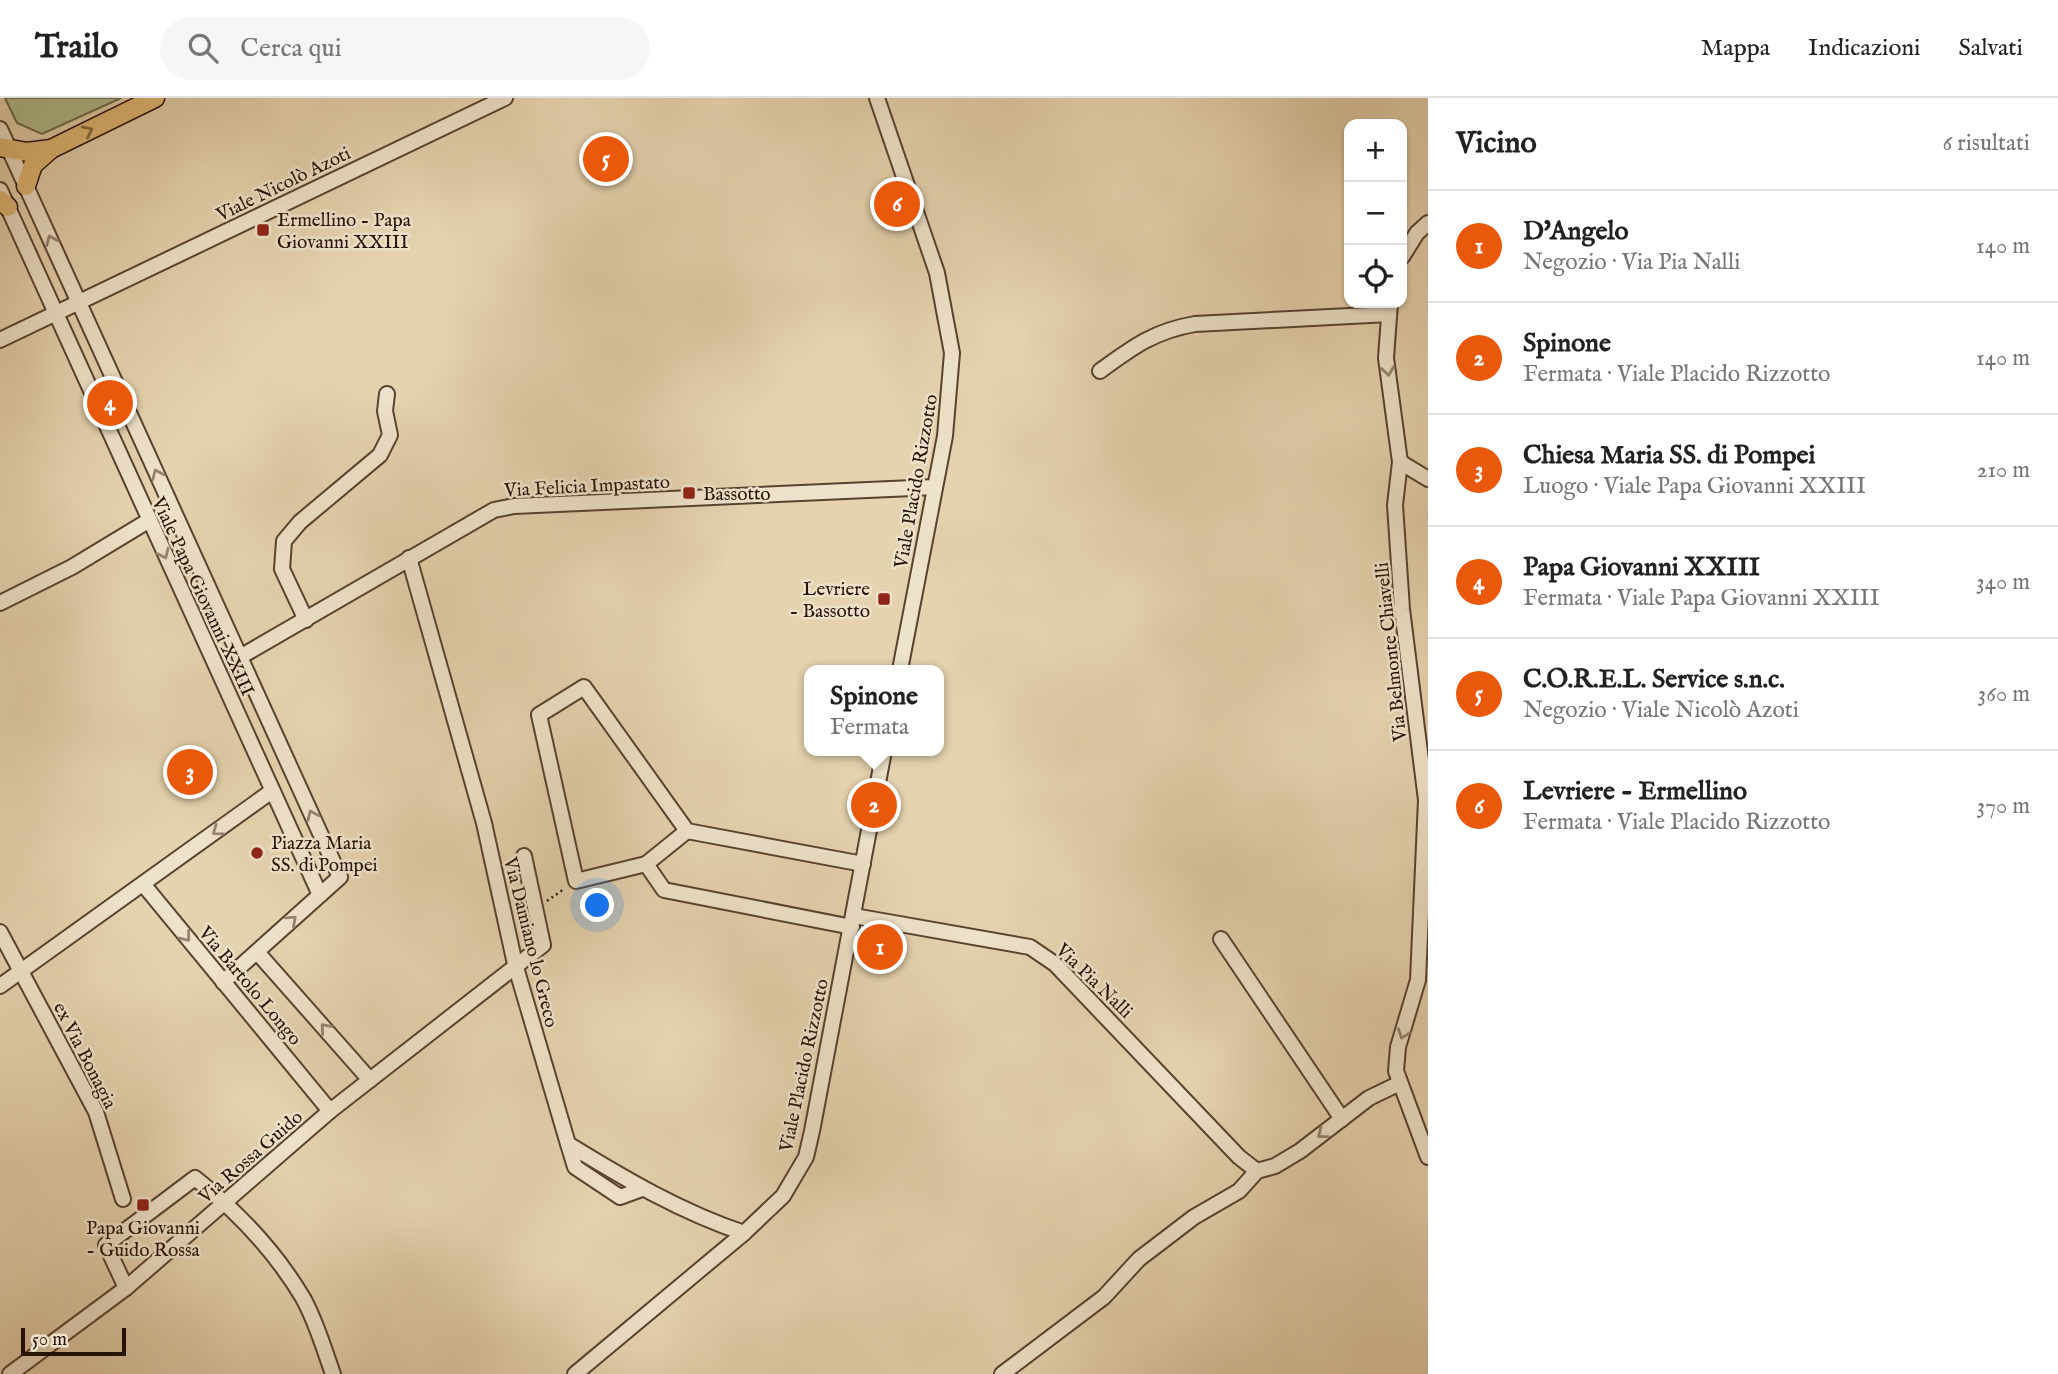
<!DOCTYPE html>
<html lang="it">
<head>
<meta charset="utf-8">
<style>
  body { margin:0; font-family:"IM FELL English",serif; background:#f6f6f6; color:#222 }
  .controls { position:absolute; right:21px; top:21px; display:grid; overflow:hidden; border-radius:14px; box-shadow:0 2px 5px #0004 }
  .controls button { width:63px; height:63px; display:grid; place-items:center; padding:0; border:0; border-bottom:2px solid #e0e0e0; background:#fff; color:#222; font:35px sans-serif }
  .scale { position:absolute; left:21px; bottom:18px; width:105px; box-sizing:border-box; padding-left:7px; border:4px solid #291206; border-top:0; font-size:19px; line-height:24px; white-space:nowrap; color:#291206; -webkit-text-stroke:5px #eee2ca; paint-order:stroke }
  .you { position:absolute; left:598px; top:808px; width:24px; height:24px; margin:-18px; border:5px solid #fff; border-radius:50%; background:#1a73e8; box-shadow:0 0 0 10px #1a73e833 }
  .badge { display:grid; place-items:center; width:46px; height:46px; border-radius:50%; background:#ea580c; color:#fff; font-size:23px; font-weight:700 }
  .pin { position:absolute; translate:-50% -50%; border:4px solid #fff; box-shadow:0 2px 7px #0006 }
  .popup { position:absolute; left:804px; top:567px; width:140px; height:91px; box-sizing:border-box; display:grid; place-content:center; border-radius:14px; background:#fff; filter:drop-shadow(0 2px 5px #0005); font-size:23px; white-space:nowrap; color:#767676 }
  .popup b { font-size:26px; color:#222 }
  .popup::after { content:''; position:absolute; left:50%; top:100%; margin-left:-14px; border:14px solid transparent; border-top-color:#fff }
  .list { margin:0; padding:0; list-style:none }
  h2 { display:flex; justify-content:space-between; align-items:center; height:91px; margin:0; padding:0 28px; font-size:30px }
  h2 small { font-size:23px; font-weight:400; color:#767676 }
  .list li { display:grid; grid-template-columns:46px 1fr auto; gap:21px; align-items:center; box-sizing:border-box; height:112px; padding:0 28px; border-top:2px solid #e0e0e0 }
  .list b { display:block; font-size:26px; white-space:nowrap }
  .list p { margin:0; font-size:23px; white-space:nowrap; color:#767676 }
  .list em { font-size:23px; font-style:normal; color:#767676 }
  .icon { flex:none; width:38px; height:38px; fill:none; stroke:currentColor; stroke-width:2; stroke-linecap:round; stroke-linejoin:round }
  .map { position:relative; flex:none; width:1428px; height:1276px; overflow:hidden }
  header { display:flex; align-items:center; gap:42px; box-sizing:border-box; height:98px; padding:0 35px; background:#fff; border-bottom:2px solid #e0e0e0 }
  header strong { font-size:33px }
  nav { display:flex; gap:38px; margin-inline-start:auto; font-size:24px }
  .search { width:490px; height:63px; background:#f6f6f6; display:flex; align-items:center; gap:18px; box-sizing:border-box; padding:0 24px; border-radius:38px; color:#767676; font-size:26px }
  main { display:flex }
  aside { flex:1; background:#fff }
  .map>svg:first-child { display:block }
  .green { fill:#b0bd8e; stroke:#6c684a; stroke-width:2 }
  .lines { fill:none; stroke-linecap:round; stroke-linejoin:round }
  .minor-casing { stroke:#584230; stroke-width:18 }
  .major-casing { stroke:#291206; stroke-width:21 }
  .path { stroke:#291206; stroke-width:2.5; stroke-dasharray:2 3.5; stroke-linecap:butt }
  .minor { stroke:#eee2ca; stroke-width:14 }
  .major { stroke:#e2b977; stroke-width:18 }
  .oneway { stroke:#86663e }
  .oneway2 { stroke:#958472 }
  .poi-dot { fill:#8f2418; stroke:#eee2ca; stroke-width:2.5 }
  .labels { text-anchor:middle; stroke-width:5; stroke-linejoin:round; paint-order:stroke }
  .street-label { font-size:19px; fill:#291206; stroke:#eee2ca }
  .poi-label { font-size:19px; fill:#291206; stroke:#eee2ca; text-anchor:start }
</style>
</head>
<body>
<header>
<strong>Trailo</strong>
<div class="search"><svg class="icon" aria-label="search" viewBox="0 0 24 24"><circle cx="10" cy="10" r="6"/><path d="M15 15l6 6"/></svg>Cerca qui</div>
<nav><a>Mappa</a><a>Indicazioni</a><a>Salvati</a></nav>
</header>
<main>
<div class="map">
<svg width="1428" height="1276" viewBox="0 0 1428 1276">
  <rect width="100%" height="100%" fill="#e5d2ae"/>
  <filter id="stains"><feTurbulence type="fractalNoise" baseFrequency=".00286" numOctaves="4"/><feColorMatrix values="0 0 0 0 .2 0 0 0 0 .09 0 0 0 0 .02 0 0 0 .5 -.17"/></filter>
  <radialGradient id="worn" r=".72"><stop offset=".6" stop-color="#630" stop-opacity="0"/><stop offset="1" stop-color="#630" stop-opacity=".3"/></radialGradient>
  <!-- green -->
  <path class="green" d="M 5,0 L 121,0 L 42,36 L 17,25 Z"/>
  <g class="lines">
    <defs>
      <g id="minor">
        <path d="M 877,0 L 937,175 L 952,255 L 945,338 L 900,572"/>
        <path d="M 0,31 L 340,779 L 223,884"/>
        <path d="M 0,92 L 320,797"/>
        <path d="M 1402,159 L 1417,135 L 1428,125"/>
        <path d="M 1390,205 L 1386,260 L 1400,364 L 1395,407 L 1402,511 L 1426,702 L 1418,882 L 1398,949 L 1396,973 L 1428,1059"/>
        <path d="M 0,242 L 505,0"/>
        <path d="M 1100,273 C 1133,249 1154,233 1195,226 L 1389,216"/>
        <path d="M 1400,364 L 1428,381"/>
        <path d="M 409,460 L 484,725 L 515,866 L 568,1046 C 625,1081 681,1114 744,1135"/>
        <path d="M 0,505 L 72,469 L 148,423"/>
        <path d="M 306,522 L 282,471 L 284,443 L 300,424 L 380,357 L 390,337 L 385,313 L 387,296"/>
        <path d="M 240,559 L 494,412 L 514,408 L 935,389"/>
        <path d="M 687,733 L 584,589 L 539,617 L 576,783 L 646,766 L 687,733 L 863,766"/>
        <path d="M 646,766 L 664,792 L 852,829"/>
        <path d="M 143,786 L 330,1013"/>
        <path d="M 854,818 L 1030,849 L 1055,866 L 1239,1059 L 1257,1073"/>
        <path d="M 0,834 L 96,1014 L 123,1101"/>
        <path d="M 1221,841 L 1342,1021"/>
        <path d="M 257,854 L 370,982"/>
        <path d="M 0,888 L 272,693"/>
        <path d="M 568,1046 L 575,1069 L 620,1099 L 642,1091"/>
        <path d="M 126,1190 L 106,1147 L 195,1080 C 238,1114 275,1153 303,1200 C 316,1223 324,1251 333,1276"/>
        <path d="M 10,1276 L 126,1190 L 330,1013 L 543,847 L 524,758"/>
        <path d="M 575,1276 L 744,1135 L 783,1098 L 806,1059 L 812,1033 L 884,653"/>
        <path d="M 1002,1276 L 1104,1199 L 1139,1161 L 1194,1119 L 1239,1093 L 1257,1073 L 1275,1068 L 1300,1053 L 1369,1000 L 1400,985"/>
      </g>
      <g id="major">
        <path d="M 0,49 L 27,54 L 51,51 L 155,0"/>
        <path d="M 26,88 L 33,67 L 50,52"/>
        <path d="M 0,102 L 8,109"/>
      </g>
    </defs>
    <!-- minor casing -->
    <use href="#minor" class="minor-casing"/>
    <!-- major casing -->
    <use href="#major" class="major-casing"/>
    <!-- path -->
    <path class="path" d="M 547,803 L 564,791"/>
    <!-- minor -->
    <use href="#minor" class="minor"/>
    <!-- major -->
    <use href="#major" class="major"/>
  </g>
  <!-- one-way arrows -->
  <defs><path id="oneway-chevron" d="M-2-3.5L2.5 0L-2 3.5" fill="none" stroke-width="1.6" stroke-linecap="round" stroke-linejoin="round" transform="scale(1.75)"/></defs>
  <use class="oneway" href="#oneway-chevron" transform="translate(88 33) rotate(-25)"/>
  <g class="oneway2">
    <use href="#oneway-chevron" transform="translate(51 142) rotate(-114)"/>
    <use href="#oneway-chevron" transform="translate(1388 273) rotate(82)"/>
    <use href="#oneway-chevron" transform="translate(157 376) rotate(-114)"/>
    <use href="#oneway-chevron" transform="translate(164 456) rotate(65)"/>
    <use href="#oneway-chevron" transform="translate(312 717) rotate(-114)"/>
    <use href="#oneway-chevron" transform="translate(217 733) rotate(144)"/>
    <use href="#oneway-chevron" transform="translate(292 822) rotate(-42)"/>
    <use href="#oneway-chevron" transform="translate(186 839) rotate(51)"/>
    <use href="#oneway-chevron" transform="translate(325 930) rotate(-131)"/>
    <use href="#oneway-chevron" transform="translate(1403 936) rotate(109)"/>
    <use href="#oneway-chevron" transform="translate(1322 1036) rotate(142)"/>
  </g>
  <!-- markers -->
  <g class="poi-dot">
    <rect x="256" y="125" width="14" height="14" rx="3.5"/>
    <rect x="682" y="388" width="14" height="14" rx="3.5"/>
    <rect x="877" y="494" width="14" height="14" rx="3.5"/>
    <circle cx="257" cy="755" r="7"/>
    <rect x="136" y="1100" width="14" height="14" rx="3.5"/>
  </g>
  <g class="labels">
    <!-- street labels -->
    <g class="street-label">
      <text transform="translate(283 85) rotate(-26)" y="7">Viale Nicolò Azoti</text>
      <text transform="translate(915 383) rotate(-80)" y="7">Viale Placido Rizzotto</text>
      <text transform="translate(587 387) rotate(-3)" y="7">Via Felicia Impastato</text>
      <text transform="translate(204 498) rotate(65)" y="7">Viale Papa Giovanni XXIII</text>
      <text transform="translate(1390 554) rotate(-96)" y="7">Via Belmonte Chiavelli</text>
      <text transform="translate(532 844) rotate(76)" y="7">Via Damiano lo Greco</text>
      <text transform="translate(1095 882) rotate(44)" y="7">Via Pia Nalli</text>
      <text transform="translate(251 887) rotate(50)" y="7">Via Bartolo Longo</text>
      <text transform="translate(86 957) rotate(63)" y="7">ex Via Bonagia</text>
      <text transform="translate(803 967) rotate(-78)" y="7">Viale Placido Rizzotto</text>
      <text transform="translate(250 1058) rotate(-41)" y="7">Via Rossa Guido</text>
    </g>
    <!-- poi labels -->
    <g class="poi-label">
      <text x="277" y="128">Ermellino - Papa<tspan x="277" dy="22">Giovanni XXIII</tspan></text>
      <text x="703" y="402">Bassotto</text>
      <text x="870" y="497" text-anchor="end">Levriere<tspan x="870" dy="22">- Bassotto</tspan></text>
      <text x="271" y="751">Piazza Maria<tspan x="271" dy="22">SS. di Pompei</tspan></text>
      <text x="143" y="1136" text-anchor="middle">Papa Giovanni<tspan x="143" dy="22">- Guido Rossa</tspan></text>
    </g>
  </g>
  <rect width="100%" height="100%" filter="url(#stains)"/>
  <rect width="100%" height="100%" fill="url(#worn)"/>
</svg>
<div class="controls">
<button>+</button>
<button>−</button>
<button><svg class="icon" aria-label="locate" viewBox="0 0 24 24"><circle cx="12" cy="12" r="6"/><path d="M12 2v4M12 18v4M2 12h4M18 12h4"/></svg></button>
</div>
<div class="scale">50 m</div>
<div class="you"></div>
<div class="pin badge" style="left:880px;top:849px">1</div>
<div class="pin badge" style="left:874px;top:707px">2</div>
<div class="popup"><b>Spinone</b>Fermata</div>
<div class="pin badge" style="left:190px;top:674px">3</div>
<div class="pin badge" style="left:110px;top:305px">4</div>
<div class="pin badge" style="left:606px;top:61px">5</div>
<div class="pin badge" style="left:897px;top:106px">6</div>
</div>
<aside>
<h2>Vicino<small>6 risultati</small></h2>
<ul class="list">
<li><span class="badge">1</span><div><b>D'Angelo</b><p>Negozio · Via Pia Nalli</p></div><em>140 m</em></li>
<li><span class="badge">2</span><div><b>Spinone</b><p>Fermata · Viale Placido Rizzotto</p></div><em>140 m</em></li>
<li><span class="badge">3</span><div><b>Chiesa Maria SS. di Pompei</b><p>Luogo · Viale Papa Giovanni XXIII</p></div><em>210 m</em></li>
<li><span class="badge">4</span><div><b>Papa Giovanni XXIII</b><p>Fermata · Viale Papa Giovanni XXIII</p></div><em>340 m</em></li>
<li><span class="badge">5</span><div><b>C.O.R.E.L. Service s.n.c.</b><p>Negozio · Viale Nicolò Azoti</p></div><em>360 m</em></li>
<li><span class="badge">6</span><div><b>Levriere - Ermellino</b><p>Fermata · Viale Placido Rizzotto</p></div><em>370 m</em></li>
</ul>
</aside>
</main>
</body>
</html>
